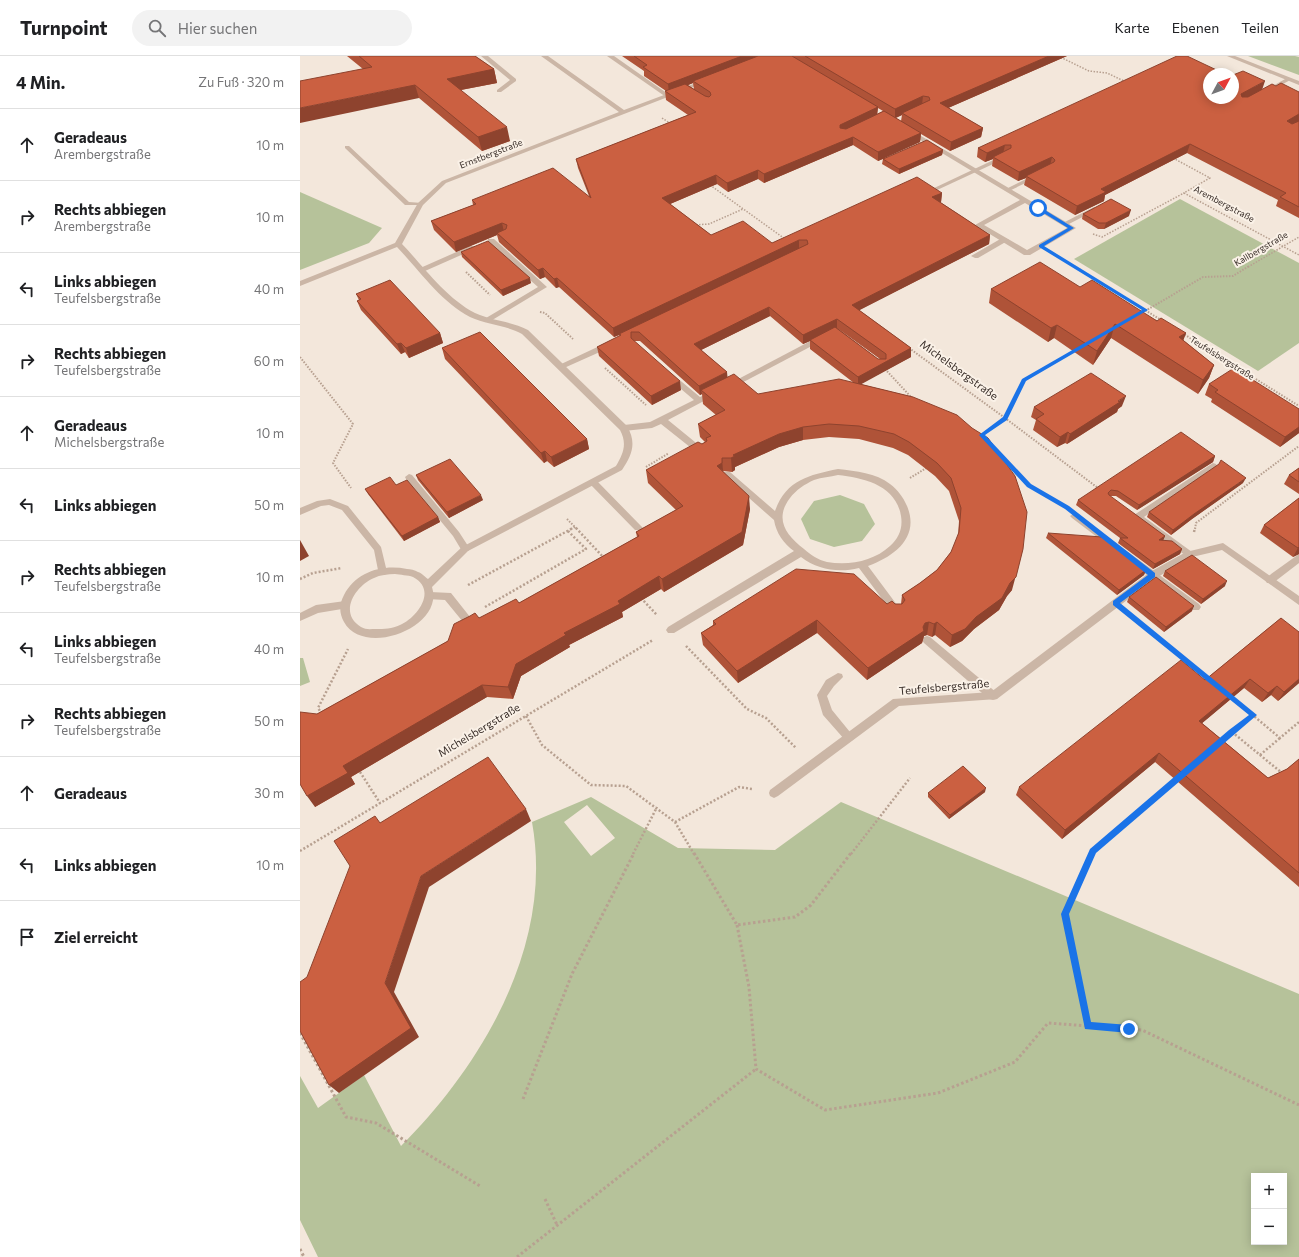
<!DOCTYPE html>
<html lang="de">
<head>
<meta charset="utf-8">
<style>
  body { margin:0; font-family:Commissioner,sans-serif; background:#f2f2f2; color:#202124 }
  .controls { position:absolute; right:12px; bottom:12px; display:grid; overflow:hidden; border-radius:0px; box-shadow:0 2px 10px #0003 }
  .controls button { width:36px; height:36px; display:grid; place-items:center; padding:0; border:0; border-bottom:1px solid #e0e0e0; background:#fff; color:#202124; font:20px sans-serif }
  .compass { position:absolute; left:903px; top:12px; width:36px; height:36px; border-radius:50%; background:#fff; box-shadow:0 2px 10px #0003; rotate:49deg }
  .stop { position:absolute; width:12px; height:12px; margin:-9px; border:3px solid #1a73e8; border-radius:50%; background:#fff }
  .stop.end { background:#1a73e8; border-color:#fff; box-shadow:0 1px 4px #0008 }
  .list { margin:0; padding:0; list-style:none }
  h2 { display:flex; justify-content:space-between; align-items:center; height:52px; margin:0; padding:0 16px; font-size:17px }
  h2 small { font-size:13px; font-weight:400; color:#757577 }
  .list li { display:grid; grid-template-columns:26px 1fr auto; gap:12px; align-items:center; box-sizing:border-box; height:72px; padding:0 16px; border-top:1px solid #e0e0e0 }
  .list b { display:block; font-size:15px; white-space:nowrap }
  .list p { margin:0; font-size:13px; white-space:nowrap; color:#757577 }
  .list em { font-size:13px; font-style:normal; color:#757577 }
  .icon { flex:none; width:22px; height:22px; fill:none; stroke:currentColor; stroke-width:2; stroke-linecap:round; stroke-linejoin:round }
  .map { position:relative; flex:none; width:999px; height:1201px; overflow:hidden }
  header { display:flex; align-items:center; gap:24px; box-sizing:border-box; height:56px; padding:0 20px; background:#fff; border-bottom:1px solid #e0e0e0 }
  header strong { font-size:19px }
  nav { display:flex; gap:22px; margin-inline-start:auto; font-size:14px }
  .search { width:280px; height:36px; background:#f2f2f2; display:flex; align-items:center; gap:10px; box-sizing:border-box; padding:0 14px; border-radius:22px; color:#757577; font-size:15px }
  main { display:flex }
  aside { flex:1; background:#fff }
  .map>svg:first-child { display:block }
  .green { fill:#b6c29a; fill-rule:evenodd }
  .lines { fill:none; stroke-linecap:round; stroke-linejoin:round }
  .path-far3 { stroke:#b7a090; stroke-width:1.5; stroke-dasharray:1.5 1.5; stroke-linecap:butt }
  .path-far2 { stroke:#b7a090; stroke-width:2; stroke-dasharray:1.5 1.5; stroke-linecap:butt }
  .path-far1 { stroke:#b7a090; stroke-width:2.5; stroke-dasharray:2 2; stroke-linecap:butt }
  .path { stroke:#b7a090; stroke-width:3; stroke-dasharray:2.5 2.5; stroke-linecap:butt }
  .service { fill:#cbb6a6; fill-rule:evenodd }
  .minor { fill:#cbb6a6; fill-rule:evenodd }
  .wall { fill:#af5338; fill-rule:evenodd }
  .shaded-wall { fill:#8e432e }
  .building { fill:#cb6041; stroke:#8e432e }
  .route { fill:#1a73e8 }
  .labels { text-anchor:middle; stroke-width:4; stroke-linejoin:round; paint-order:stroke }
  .far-street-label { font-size:9px; fill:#372c27; stroke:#faf1e7 }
  .street-label { font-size:11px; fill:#372c27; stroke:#faf1e7 }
</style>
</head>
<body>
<header>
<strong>Turnpoint</strong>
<div class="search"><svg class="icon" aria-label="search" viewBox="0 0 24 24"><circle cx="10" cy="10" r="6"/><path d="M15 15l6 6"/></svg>Hier suchen</div>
<nav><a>Karte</a><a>Ebenen</a><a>Teilen</a></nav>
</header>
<main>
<aside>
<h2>4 Min.<small>Zu Fuß · 320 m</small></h2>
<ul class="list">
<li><svg class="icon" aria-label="ahead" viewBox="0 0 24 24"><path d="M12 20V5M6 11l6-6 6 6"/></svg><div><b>Geradeaus</b><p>Arembergstraße</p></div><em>10 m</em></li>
<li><svg class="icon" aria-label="right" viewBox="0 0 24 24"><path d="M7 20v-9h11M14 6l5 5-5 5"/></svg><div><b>Rechts abbiegen</b><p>Arembergstraße</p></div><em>10 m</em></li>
<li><svg class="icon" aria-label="left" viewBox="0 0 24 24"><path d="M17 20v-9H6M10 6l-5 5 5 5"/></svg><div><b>Links abbiegen</b><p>Teufelsbergstraße</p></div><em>40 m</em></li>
<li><svg class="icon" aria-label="right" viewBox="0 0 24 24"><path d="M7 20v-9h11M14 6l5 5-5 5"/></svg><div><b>Rechts abbiegen</b><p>Teufelsbergstraße</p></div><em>60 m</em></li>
<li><svg class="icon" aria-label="ahead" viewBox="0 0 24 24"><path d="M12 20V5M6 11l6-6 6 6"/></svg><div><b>Geradeaus</b><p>Michelsbergstraße</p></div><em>10 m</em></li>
<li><svg class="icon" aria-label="left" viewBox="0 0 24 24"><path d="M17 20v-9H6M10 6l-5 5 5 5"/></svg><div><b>Links abbiegen</b></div><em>50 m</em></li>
<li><svg class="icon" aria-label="right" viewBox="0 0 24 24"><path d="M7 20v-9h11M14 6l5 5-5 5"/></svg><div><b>Rechts abbiegen</b><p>Teufelsbergstraße</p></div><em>10 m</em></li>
<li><svg class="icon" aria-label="left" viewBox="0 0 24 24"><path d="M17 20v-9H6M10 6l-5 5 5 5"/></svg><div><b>Links abbiegen</b><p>Teufelsbergstraße</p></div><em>40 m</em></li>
<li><svg class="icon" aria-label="right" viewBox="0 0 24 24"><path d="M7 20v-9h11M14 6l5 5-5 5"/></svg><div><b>Rechts abbiegen</b><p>Teufelsbergstraße</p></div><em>50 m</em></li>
<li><svg class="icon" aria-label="ahead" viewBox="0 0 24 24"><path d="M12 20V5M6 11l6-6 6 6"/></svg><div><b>Geradeaus</b></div><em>30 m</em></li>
<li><svg class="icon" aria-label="left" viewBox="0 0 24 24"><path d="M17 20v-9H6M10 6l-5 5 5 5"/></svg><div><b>Links abbiegen</b></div><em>10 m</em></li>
<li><svg class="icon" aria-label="arrive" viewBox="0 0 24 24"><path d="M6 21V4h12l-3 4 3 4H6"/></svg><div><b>Ziel erreicht</b></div></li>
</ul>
</aside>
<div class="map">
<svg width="999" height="1201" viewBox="0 0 999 1201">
  <rect width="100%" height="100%" fill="#f3e7db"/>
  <!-- green -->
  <g class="green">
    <path d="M 948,0 L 995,0 L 999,1 L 999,19 Z"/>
    <path d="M 0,136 L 82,172 L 69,187 L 0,214 Z"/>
    <path d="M 880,143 L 999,207 L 999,287 L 958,315 L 774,203 Z"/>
    <path d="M 540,439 L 564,448 L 575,468 L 562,485 L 534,491 L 510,483 L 501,463 L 514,445 Z"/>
    <path d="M 0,602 L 3,602 L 10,626 L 0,630 Z"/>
    <path d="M 291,741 L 378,792 L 475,794 L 541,746 L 999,938 L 999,1201 L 18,1201 L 0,1164 L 0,1020 L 18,1052 L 64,1019 L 101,1090 C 184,1007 254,887 232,766 ZM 287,749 L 315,782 L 291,800 L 264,766 ZM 954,1120 L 984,1120 L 984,1186 L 954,1186 Z"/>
  </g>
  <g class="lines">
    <!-- path-far3 -->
    <g class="path-far3">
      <path d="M 758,0 L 789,15 L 807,17 L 826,26"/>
      <path d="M 362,62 L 371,68"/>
      <path d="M 873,102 L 910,122 L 884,137 L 999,199"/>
      <path d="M 410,129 L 485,183"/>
      <path d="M 393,169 L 409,168 L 443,153"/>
      <path d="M 793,178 L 802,181 L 884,137"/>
      <path d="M 760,202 L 775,211"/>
      <path d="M 948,211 L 999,181"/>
    </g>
    <!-- path-far2 -->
    <g class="path-far2">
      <path d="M 774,210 L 861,264"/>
      <path d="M 166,216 L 190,239"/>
      <path d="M 240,256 L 245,257 L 273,283"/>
      <path d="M 840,258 L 903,221 L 933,220 L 949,210"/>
      <path d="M 882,277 L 999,350"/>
      <path d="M 609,292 L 705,362 L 680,380"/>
      <path d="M 776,294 L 724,324 L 705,362 L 798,432"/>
      <path d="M 0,301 L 53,368 L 33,407 L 51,432"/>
      <path d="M 305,312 L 346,349"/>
      <path d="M 585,313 L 611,341"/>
      <path d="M 696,394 L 729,429 L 761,448"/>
      <path d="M 346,411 L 369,397"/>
      <path d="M 610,422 L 628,411"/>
      <path d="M 267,463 L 277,473"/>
      <path d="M 271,473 L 275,471"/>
      <path d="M 895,473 L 896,467 L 999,390"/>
    </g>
    <!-- path-far1 -->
    <g class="path-far1">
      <path d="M 276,472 L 305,503"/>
      <path d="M 894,476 L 895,472"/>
      <path d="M 0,523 L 13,517 L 42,512"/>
      <path d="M 168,529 L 273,472"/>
      <path d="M 341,542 L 357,559"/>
      <path d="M 185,551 L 286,493 L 268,475"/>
      <path d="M 832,561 L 909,623"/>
      <path d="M 386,590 L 447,653 L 466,662 L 496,692"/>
      <path d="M 930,640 L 980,682 L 999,666"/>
      <path d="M 22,658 L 18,652 L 48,593"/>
      <path d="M 226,660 L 242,689 L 291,729 L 326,730 L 375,766 L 394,798"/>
      <path d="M 932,676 L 982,717"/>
      <path d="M 920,686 L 954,659"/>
      <path d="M 960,699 L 980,682"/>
      <path d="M 60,716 L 80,747"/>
      <path d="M 375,766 L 439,731 L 452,733"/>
      <path d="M 0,795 L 353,584"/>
      <path d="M 333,798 L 357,751"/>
      <path d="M 551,798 L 610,722"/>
      <path d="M 792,798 L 793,795 L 878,722"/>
    </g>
    <!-- path -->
    <g class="path">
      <path d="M 394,797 L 437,869 L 495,861 L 511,849 L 551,797"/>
      <path d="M 437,869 L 449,931 L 456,1013 L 525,1054 L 638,1037 L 715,1006 L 748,967 L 842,974 L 999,1049"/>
      <path d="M 788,970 L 765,858 L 792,797"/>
      <path d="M 0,977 L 46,1061 L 76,1067 L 180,1130"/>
      <path d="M 223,1043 L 272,918 L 334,797"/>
      <path d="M 245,1143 L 257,1169"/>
      <path d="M 0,1193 L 4,1201"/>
      <path d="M 217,1201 L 456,1013"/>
    </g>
    <!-- service -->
    <g class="service">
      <path d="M 181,0 L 188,0 L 216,23 L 216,25 L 201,36 L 197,36 L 197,34 L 210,24 Z"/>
      <path d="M 307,0 L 314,0 L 371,40 L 366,41 Z"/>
      <path d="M 987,22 L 992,23 L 965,38 L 960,37 Z"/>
      <path d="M 45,90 L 49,90 L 109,146 L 122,147 L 122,149 L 105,149 L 45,92 Z"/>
      <path d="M 704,99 L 707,101 L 706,102 L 635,135 L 630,134 Z"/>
      <path d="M 736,118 L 739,120 L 738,121 L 709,135 L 704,134 Z"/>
      <path d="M 794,151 L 796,152 L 796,154 L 767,169 L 765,170 L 761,168 Z"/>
      <path d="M 702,182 L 705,182 L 709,184 L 678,202 L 675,202 L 671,200 Z"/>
      <path d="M 188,183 L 194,183 L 247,231 L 189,266 L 185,264 L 186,262 L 238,231 L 188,187 Z"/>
      <path d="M 170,190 L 173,190 L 177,192 L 125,215 L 119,215 L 118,213 Z"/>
      <path d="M 518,281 L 521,281 L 525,283 L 432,332 L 426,332 L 425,330 Z"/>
      <path d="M 308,286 L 311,287 L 311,291 L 264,312 L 258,312 L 257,310 Z"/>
      <path d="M 370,316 L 400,341 L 415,334 L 419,337 L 368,364 L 406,395 L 407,397 L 406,399 L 400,399 L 361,368 L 352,372 L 324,375 L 320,372 L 324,369 L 350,366 L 394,344 L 367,321 L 367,317 Z"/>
      <path d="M 913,407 L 916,408 L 917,410 L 916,412 L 844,461 L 892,496 L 894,498 L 892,500 L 889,502 L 832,461 L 834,459 Z"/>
      <path d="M 538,413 C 556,415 576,417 590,428 C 598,434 603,441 607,450 C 620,481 595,500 568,510 L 600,553 L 602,556 L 600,559 L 594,559 L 559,512 C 539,517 518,514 501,501 L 374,577 L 368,577 L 366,574 L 368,571 L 494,495 C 484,488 476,477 474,464 L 424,420 L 423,418 L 424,416 L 430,416 L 475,455 C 486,424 509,419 538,413 ZM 538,419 C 564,422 596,429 601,460 C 603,472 599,482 590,490 C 574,505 549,510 527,506 C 518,504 511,499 504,493 C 486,479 474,463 490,442 C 496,434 505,428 514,424 C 522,421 530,421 538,419 Z"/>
      <path d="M 109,418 L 112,419 L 159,476 L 170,493 L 168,495 L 162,495 L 153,480 L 106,423 L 105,421 Z"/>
      <path d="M 293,423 L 296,424 L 341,470 L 343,472 L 341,474 L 335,474 L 290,428 L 289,426 Z"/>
      <path d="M 30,443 L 48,450 L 81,491 L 87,516 L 85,519 L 79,519 L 74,494 L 42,454 L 29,449 L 21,450 L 0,459 L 0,452 L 17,445 Z"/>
      <path d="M 775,457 L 899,548 L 901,551 L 899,554 L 893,554 L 772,462 L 770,460 Z"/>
      <path d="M 999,498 L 999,507 L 973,527 L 967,527 L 965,524 L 967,521 Z"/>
      <path d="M 130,536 L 151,537 L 174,566 L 176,569 L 174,572 L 168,572 L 145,544 L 127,543 L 125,540 L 127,537 Z"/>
      <path d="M 45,545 L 48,546 L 50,549 L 48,552 L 18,557 L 0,565 L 0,557 L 16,549 Z"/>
      <path d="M 627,580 L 630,581 L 697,637 L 698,640 L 697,643 L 693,644 L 689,643 L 624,587 L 622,584 L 624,581 Z"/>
      <path d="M 538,617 L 542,618 L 543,621 L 534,630 L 527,640 L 532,654 L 554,681 L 553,684 L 549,685 L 545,684 L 523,659 L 517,639 L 526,624 Z"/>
    </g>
    <!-- minor -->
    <g class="minor">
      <path d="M 241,0 L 248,0 L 324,54 L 404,24 L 409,25 L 146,127 L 123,149 L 102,188 C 124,211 146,242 175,257 C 192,265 211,265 228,274 L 327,370 C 337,387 332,399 322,414 L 168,495 L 132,531 C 145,571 64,602 44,566 C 39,557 39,548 44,539 C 56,516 82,508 107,513 C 110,513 115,514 118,516 C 122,517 125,521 128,523 L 162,491 L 316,410 C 324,397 327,387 320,374 L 222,278 C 206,269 187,269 170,261 C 141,246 119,214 97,191 L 0,230 L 0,225 L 95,187 L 118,147 L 142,125 L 319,56 ZM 95,518 C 100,519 108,519 113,521 C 138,534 117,562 100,569 C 92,573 84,573 76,573 C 70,573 66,574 61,571 C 38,557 55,530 74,522 C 80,519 88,518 95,518 Z"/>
      <path d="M 927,0 L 935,0 L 999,25 L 999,29 Z"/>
      <path d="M 607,74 L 611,74 L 776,172 L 730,199 L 724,199 L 675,169 L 720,144 L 607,76 ZM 725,147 L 767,172 L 727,194 L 684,169 Z"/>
      <path d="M 923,487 L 999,540 L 999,549 L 922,494 L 892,501 L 856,522 L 697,643 L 599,650 L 478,740 L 474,742 L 470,740 L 469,737 L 470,734 L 593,643 L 691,636 L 850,516 L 886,496 Z"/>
    </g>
  </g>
  <!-- wall -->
  <g class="wall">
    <path d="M 47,0 L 175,0 L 194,13 L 197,27 L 161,34 L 210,85 L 182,95 L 119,42 L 63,13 Z"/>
    <path d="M 322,0 L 767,0 L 648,52 L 683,72 L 681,81 L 650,95 L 621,78 L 620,86 L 584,102 L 643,94 L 642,99 L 599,118 L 582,108 L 583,103 L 578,105 L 553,89 L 464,127 L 458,123 L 428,136 L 417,128 L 370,148 L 411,179 L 472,187 L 642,137 L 641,146 L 640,146 L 690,179 L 689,188 L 559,254 L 611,292 L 611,301 L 560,328 L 613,341 L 712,534 L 707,540 L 699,554 L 674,573 L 662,585 L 650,591 L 635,579 L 632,581 L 627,579 L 624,580 L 622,587 L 567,624 L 517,577 L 438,627 L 403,589 L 401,577 L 413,569 L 413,565 L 587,548 L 601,548 L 602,539 L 620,527 L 637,514 L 651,496 L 658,480 L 659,465 L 649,435 L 635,420 L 608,399 L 593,392 L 559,383 L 529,381 L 503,384 L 479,391 L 435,411 L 435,414 L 432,416 L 423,415 L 450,453 L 443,489 L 364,536 L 361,533 L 322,556 L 323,561 L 269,589 L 270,591 L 221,620 L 213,643 L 187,641 L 51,721 L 55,728 L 15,751 L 17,658 L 148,585 L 179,562 L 219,547 L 337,481 L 336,476 L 376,454 L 348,427 L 346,414 L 402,388 L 405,386 L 400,381 L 398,368 L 416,359 L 403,348 L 402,338 L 400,339 L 340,285 L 334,285 L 381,334 L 352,349 L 299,300 L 297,291 L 320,280 L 319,279 L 314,281 L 259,231 L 256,232 L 245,221 L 240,223 L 199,186 L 197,179 L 156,196 L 134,174 L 131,165 L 173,149 L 172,144 L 289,140 L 278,112 L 276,103 L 388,59 L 366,44 L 365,35 L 366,35 L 344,20 L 344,15 ZM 393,27 L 394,33 L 388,29 ZM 578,52 L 583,55 L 577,58 ZM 602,59 L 601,65 L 596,62 ZM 470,260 L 503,288 L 510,285 L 510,293 L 554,327 L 458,338 L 427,321 L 427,316 L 401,294 ZM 537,272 L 580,303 L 578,303 Z"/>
    <path d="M 925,18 L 962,34 L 976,30 L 999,36 L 999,65 L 996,66 L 999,65 L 999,162 L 976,150 L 978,144 L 887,97 L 805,139 L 804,145 L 775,159 L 724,129 L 726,122 L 718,125 L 692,110 L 693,103 L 685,106 L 677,101 L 678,92 Z"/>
    <path d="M 783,158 L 829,160 L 804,173 L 798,173 L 782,163 Z"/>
    <path d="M 161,196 L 231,227 L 203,240 L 162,201 Z"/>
    <path d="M 780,231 L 886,277 L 883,284 L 914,309 L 909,322 L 898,338 L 811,282 L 793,309 L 754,282 L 748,286 L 689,247 L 691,233 Z"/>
    <path d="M 56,238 L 140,277 L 143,287 L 109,302 L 105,296 L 101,298 L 61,254 L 57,245 L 59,244 Z"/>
    <path d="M 142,292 L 287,383 L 289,393 L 254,411 L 247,405 L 244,407 L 145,303 Z"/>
    <path d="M 909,328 L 999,353 L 999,377 L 980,391 L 911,346 L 912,343 L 905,339 Z"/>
    <path d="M 822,350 L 818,353 L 817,356 L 767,388 L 765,387 L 757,391 L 733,374 L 736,364 L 731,361 L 734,351 Z"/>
    <path d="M 915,400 L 913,406 L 837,454 L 816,440 L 809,440 L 865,480 L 863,484 L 882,493 L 880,498 L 853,513 L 818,487 L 820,482 L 776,449 L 778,444 Z"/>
    <path d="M 999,412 L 999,438 L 984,428 L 989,419 Z"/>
    <path d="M 116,419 L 183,444 L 149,462 L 118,424 Z"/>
    <path d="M 943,427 L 892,463 L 871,479 L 847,461 L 849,456 Z"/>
    <path d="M 65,433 L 138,461 L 140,466 L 104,485 L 68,438 Z"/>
    <path d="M 999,442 L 999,498 L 993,501 L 960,477 L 964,469 Z"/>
    <path d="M 748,477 L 846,514 L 844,519 L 817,539 L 746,482 Z"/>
    <path d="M 865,515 L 925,530 L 901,548 L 863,520 Z"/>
    <path d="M 829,541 L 892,555 L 864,576 L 827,546 Z"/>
    <path d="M 981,562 L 999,627 L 978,645 L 971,639 L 962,646 L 944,632 L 902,667 L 968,722 L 987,713 L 999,703 L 999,831 L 855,706 L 762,783 L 716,739 L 719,731 L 905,624 Z"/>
    <path d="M 685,736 L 649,763 L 628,741 L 628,737 Z"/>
  </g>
  <!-- shaded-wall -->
  <g class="shaded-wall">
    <path d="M 442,0 L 465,0 L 393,25 L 393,27 L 369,37 L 368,28 Z"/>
    <path d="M 749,0 L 767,0 L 639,56 L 640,47 Z"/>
    <path d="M 194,13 L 197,27 L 150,36 L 147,23 Z"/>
    <path d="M 965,25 L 962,34 L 938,47 L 941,38 Z"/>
    <path d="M 115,29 L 119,42 L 0,67 L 0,52 Z"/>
    <path d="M 623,40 L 622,49 L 602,57 L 602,59 L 595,62 L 595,53 Z"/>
    <path d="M 578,51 L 577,60 L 539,78 L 540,69 Z"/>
    <path d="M 999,58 L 999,65 L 984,74 L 987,65 Z"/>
    <path d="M 207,71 L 210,85 L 182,95 L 178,81 Z"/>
    <path d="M 683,72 L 681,81 L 650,95 L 651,86 Z"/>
    <path d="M 621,77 L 620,86 L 578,105 L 578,96 Z"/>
    <path d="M 553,81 L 553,89 L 464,127 L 464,118 Z"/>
    <path d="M 890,88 L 887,97 L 805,139 L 804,145 L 775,159 L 777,150 L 801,133 Z"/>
    <path d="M 705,89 L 703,98 L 693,101 L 693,103 L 685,106 L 687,97 Z"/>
    <path d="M 643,94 L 642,99 L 599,118 L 599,113 Z"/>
    <path d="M 752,101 L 750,110 L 726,120 L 726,122 L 718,125 L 719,116 Z"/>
    <path d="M 458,114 L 458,123 L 428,136 L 427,127 Z"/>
    <path d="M 416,119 L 417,128 L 363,151 L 362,142 Z"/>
    <path d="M 642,137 L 641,146 L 631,150 L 632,141 Z"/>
    <path d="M 831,154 L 829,160 L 804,173 L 806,167 Z"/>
    <path d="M 202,167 L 204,176 L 197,177 L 197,179 L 156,196 L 154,186 Z"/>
    <path d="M 690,179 L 689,188 L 552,258 L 552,249 Z"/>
    <path d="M 499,184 L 499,193 L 319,278 L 319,279 L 314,281 L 313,272 Z"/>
    <path d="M 243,212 L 245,221 L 240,223 L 238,214 Z"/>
    <path d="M 230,222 L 231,227 L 203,240 L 201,234 Z"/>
    <path d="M 257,222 L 259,231 L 256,232 L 254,223 Z"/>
    <path d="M 469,251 L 470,260 L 395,297 L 394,288 Z"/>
    <path d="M 537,263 L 537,272 L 510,284 L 510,285 L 503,288 L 503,279 Z"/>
    <path d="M 815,268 L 811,282 L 793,309 L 797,295 Z"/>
    <path d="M 757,269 L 754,282 L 748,286 L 751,272 Z"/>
    <path d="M 140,277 L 143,287 L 109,302 L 106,292 Z"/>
    <path d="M 886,277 L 881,291 L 879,281 Z"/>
    <path d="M 101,287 L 105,296 L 101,298 L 97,288 Z"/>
    <path d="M 611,292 L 611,301 L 558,330 L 558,321 Z"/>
    <path d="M 914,309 L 909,322 L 898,338 L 903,324 Z"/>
    <path d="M 427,316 L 428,326 L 401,334 L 402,338 L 400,339 L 399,330 Z"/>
    <path d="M 380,325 L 381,334 L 352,349 L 351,340 Z"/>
    <path d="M 826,340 L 822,350 L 818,353 L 817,356 L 767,388 L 770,378 Z"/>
    <path d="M 503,371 L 503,384 L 479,391 L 435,411 L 435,414 L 432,416 L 431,402 L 433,399 L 479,378 Z"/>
    <path d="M 999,371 L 999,377 L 980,391 L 985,381 Z"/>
    <path d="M 768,376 L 765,387 L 757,391 L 760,381 Z"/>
    <path d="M 287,383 L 289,393 L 254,411 L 251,401 Z"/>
    <path d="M 245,395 L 247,405 L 244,407 L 241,397 Z"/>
    <path d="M 915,400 L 913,406 L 837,454 L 839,449 Z"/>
    <path d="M 422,402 L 423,415 L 417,410 Z"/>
    <path d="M 946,422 L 943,427 L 892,463 L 871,479 L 873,474 L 894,458 Z"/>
    <path d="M 181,439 L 183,444 L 149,462 L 147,456 Z"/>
    <path d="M 449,440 L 450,453 L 443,489 L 364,536 L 362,523 Z"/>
    <path d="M 138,461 L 140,466 L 104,485 L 102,480 Z"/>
    <path d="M 865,480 L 863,485 L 859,484 Z"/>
    <path d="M 0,484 L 9,500 L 0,505 Z"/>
    <path d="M 999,491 L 999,498 L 993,501 L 998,492 Z"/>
    <path d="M 723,493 L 712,534 L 707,540 L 699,554 L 674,573 L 662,585 L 650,591 L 652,579 L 676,561 Z"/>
    <path d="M 882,493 L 880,498 L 853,513 L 855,508 Z"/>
    <path d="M 846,514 L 844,519 L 817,539 L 819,534 Z"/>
    <path d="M 359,520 L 361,533 L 322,556 L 323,561 L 269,589 L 270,591 L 221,620 L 213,643 L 208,631 L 216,608 L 264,577 Z"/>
    <path d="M 927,525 L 925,530 L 901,548 L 903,543 Z"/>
    <path d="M 894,550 L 892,555 L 864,576 L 866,571 Z"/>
    <path d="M 517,564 L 517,577 L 438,627 L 437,615 Z"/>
    <path d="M 629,566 L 627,579 L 624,580 L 622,587 L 567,624 L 568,612 L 623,571 L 625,567 Z"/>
    <path d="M 637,566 L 635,579 L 632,581 L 634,568 Z"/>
    <path d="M 950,623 L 944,632 L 894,674 L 899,665 Z"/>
    <path d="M 999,623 L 999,627 L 978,645 L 984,636 Z"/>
    <path d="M 182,629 L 187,641 L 51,721 L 55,728 L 15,751 L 7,740 L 43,710 Z"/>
    <path d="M 977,630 L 971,639 L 962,646 L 968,637 Z"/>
    <path d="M 859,697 L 855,706 L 762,783 L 765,774 Z"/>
    <path d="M 686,732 L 685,736 L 649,763 L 650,759 Z"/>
    <path d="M 226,753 L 231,765 L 129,831 L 94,936 L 119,981 L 39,1037 L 29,1029 L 85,927 L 121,820 Z"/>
  </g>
  <!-- building -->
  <g class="building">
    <path d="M 59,0 L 175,0 L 194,13 L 147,23 L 207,71 L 178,81 L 115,29 L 0,52 L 0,25 L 72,11 Z"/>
    <path d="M 334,0 L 442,0 L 368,28 L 343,11 L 347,9 Z"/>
    <path d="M 458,0 L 492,0 L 578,51 L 540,69 L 540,72 L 546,73 L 584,55 L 621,77 L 578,96 L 553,81 L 464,118 L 458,114 L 427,127 L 416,119 L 362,142 L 411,179 L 443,165 L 472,187 L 617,121 L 642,137 L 632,141 L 690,179 L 552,249 L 611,292 L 558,321 L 510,284 L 535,271 L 578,303 L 586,303 L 586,298 L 537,263 L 503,279 L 469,251 L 394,288 L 427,316 L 399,330 L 339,276 L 331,276 L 331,282 L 380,325 L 351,340 L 297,291 L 321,279 L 319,278 L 508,188 L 507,184 L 499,184 L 313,272 L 257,222 L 254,223 L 243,212 L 238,214 L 197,177 L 206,173 L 207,169 L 202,167 L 154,186 L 131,165 L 176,148 L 172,144 L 253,112 L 291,142 L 276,103 L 396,56 L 365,35 L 385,28 L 405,40 L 409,41 L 411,39 L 410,36 L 393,25 Z"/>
    <path d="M 505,0 L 749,0 L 640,47 L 683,72 L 651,86 L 602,57 L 630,44 L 629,41 L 623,40 L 595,53 Z"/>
    <path d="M 877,0 L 887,0 L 925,18 L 909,18 L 909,42 L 933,42 L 933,19 L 943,15 L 965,25 L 941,38 L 942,41 L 948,41 L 972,28 L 976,30 L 981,27 L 999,36 L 999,58 L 987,65 L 992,68 L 999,65 L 999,151 L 980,141 L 986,137 L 890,88 L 801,133 L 806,136 L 777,150 L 726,120 L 754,106 L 755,104 L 752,101 L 719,116 L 693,101 L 711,92 L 711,89 L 705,89 L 687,97 L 678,92 Z"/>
    <path d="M 627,84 L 643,94 L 599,113 L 583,103 Z"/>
    <path d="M 811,143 L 831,154 L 806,167 L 799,167 L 783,158 Z"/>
    <path d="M 188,185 L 230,222 L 201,234 L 161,196 Z"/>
    <path d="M 740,206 L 780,231 L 792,224 L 857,265 L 861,262 L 886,277 L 879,281 L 914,309 L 903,324 L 815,268 L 797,295 L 757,269 L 751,272 L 691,233 Z"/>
    <path d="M 90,224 L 140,277 L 106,292 L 101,287 L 97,288 L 57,245 L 61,243 L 56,238 Z"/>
    <path d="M 180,276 L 287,383 L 251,401 L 245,395 L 241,397 L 142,292 Z"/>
    <path d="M 934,312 L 999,353 L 999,371 L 985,381 L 915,336 L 918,334 L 909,328 Z"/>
    <path d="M 791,317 L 826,340 L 818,345 L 820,346 L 770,378 L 768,376 L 760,381 L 736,363 L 744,358 L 734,351 Z"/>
    <path d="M 434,318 L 458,338 L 539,323 L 613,341 L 657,359 L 672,372 L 688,382 L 715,420 L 727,456 L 723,493 L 716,521 L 710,527 L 702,542 L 676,561 L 665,573 L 652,579 L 637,566 L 634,568 L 629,566 L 625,567 L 623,571 L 624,575 L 568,612 L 517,564 L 437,615 L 401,577 L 416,568 L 413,565 L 496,513 L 554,518 L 587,548 L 592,545 L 595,548 L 602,548 L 605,544 L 602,539 L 620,527 L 637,514 L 651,496 L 659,476 L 661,452 L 651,422 L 637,407 L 609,386 L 594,378 L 559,370 L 529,368 L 503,371 L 479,378 L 433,399 L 435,400 L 431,402 L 422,402 L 422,407 L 417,410 L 449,440 L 442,476 L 362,523 L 359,520 L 318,545 L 320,548 L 264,577 L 266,579 L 216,608 L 208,631 L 182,629 L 43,710 L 48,717 L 7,740 L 0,728 L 0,656 L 17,658 L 148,585 L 154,568 L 170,560 L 175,557 L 179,562 L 216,543 L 219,547 L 339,480 L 336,476 L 383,450 L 346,414 L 398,386 L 402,388 L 407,385 L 406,382 L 411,380 L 398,368 L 425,354 L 401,334 Z"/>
    <path d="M 881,376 L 915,400 L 839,449 L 818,435 L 811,434 L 808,437 L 809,439 L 865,480 L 859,484 L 872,485 L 882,493 L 855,508 L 820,482 L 828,482 L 778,444 Z"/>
    <path d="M 150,403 L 181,439 L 147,456 L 116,419 Z"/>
    <path d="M 921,404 L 946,422 L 894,458 L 873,474 L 849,456 L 919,408 Z"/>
    <path d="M 999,412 L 999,426 L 989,419 Z"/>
    <path d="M 90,421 L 96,429 L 107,424 L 138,461 L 102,480 L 65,433 Z"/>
    <path d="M 999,442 L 999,491 L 998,492 L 964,469 Z"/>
    <path d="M 748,477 L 802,481 L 846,514 L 819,534 Z"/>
    <path d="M 892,499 L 927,525 L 903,543 L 865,515 Z"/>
    <path d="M 856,521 L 894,550 L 866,571 L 829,541 Z"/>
    <path d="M 981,562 L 999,576 L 999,623 L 984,636 L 977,630 L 968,637 L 950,623 L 899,665 L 968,722 L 987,713 L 999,703 L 999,817 L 859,697 L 765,774 L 719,731 L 881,604 L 905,624 Z"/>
    <path d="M 188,701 L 226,753 L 121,820 L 85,927 L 111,972 L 29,1029 L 0,975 L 0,926 L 7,921 L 50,810 L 34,785 L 75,760 L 80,767 Z"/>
    <path d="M 663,710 L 686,732 L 650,759 L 628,737 Z"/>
  </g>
  <!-- route -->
  <path class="route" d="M 737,151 L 740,151 L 774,172 L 744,190 L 848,254 L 726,325 L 707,364 L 685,379 L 731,428 L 769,450 L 855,517 L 855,521 L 820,547 L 957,659 L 796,797 L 769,858 L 791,966 L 829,969 L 833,973 L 829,977 L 785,973 L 761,858 L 790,793 L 929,674 L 949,659 L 813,549 L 813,545 L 848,519 L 765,453 L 727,431 L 679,379 L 703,361 L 722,323 L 842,254 L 739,191 L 739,189 L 768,172 L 737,153 Z"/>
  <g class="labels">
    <!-- far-street labels -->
    <g class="far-street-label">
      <text transform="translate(191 98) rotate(-21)" y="3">Ernstbergstraße</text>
      <text transform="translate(924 148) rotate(28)" y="3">Arembergstraße</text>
      <text transform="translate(961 193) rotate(-30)" y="3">Kallbergstraße</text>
      <text transform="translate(922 302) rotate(32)" y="3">Teufelsbergstraße</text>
    </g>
    <!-- street labels -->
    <g class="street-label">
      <text transform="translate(659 314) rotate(36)" y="4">Michelsbergstraße</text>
      <text transform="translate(644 631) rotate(-5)" y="4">Teufelsbergstraße</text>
      <text transform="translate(179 674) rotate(-31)" y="4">Michelsbergstraße</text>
    </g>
  </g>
</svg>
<div class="controls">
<button>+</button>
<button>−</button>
</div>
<svg class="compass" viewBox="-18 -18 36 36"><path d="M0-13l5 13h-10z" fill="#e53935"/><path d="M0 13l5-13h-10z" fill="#757577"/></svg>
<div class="stop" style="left:738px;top:152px"></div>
<div class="stop end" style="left:829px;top:973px"></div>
</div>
</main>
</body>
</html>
